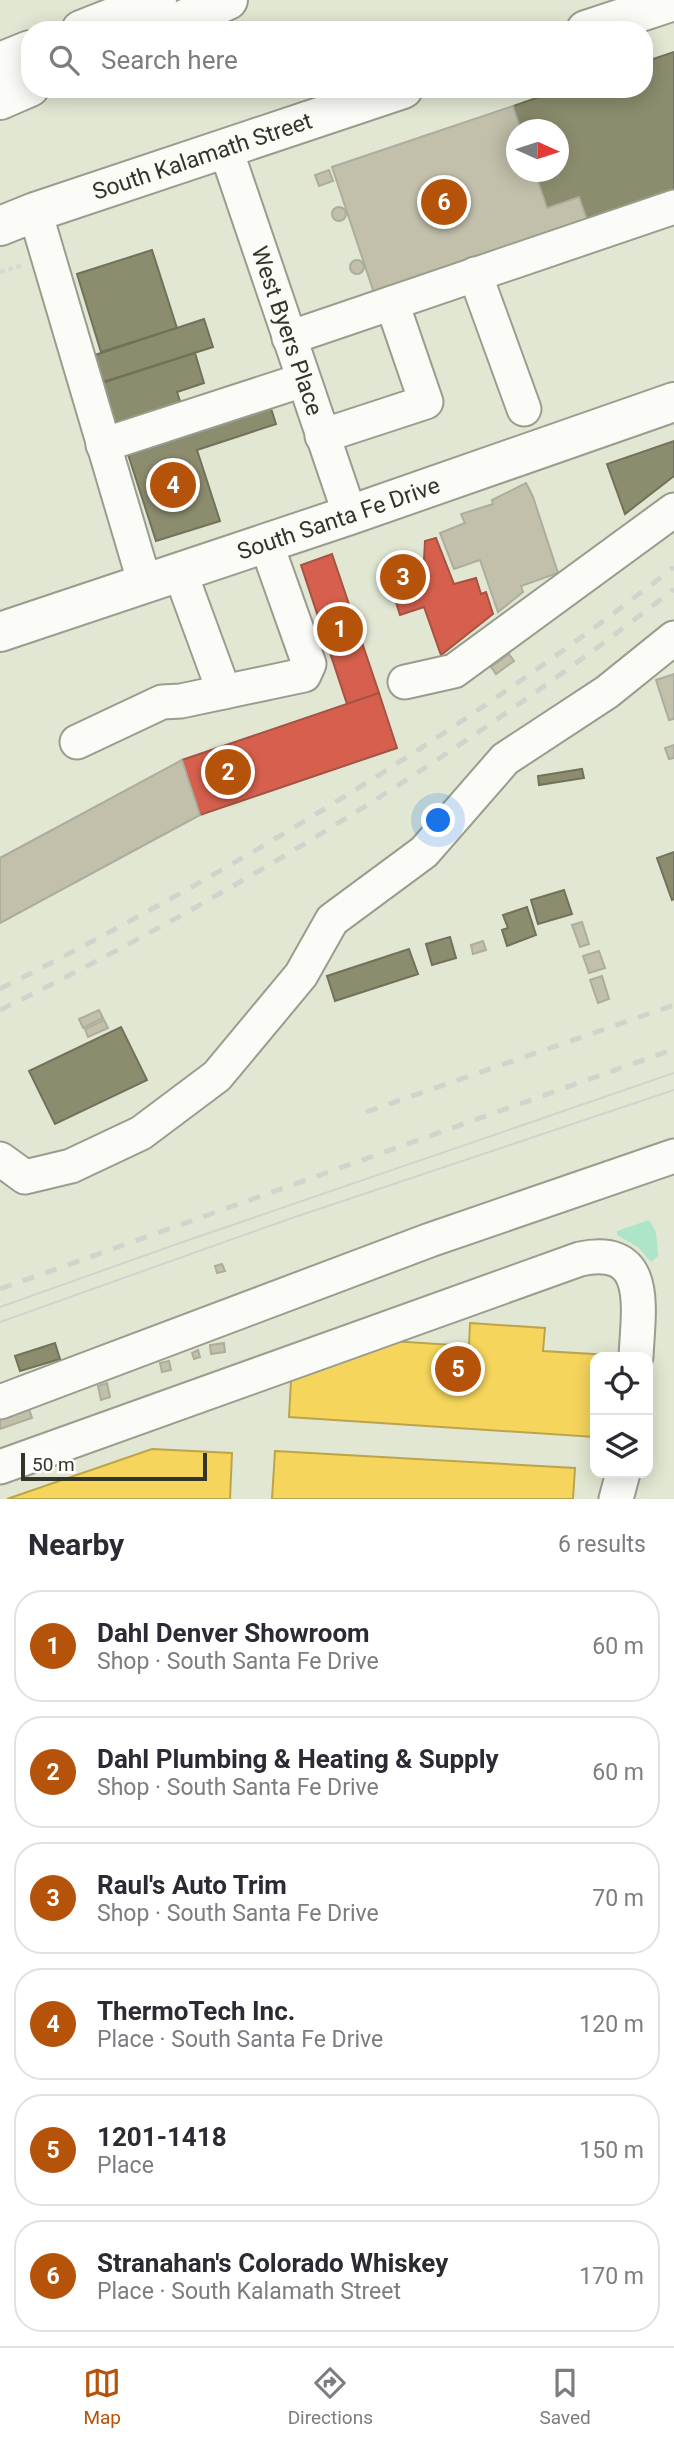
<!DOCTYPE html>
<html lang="en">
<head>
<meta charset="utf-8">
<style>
  body { margin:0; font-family:Roboto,sans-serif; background:#f2f2f3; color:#2b2b33 }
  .controls { position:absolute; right:21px; bottom:21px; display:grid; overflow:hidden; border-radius:14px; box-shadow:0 4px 18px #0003 }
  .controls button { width:63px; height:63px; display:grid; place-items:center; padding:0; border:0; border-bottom:2px solid #e1e1e2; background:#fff; color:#2b2b33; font:35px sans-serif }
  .compass { position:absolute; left:506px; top:119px; width:63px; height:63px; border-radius:50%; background:#fff; box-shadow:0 4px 18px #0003; rotate:93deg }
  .scale { position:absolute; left:21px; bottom:18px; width:186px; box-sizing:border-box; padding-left:7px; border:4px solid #323527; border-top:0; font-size:19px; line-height:24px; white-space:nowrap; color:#323527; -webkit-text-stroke:5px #fff; paint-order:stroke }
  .you { position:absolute; left:439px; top:821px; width:24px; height:24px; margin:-18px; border:5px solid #fff; border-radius:50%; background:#1a73e8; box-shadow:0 0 0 10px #1a73e833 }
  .badge { display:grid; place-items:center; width:46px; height:46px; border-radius:50%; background:#b45309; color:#fff; font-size:23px; font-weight:700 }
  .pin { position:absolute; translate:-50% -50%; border:4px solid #fff; box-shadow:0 2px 7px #0006 }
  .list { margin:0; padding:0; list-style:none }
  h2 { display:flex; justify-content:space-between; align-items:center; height:91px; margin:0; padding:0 28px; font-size:30px }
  h2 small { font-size:23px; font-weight:400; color:#7c7c81 }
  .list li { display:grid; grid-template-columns:46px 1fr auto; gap:21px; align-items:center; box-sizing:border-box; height:112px; margin:0 14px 14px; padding:0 14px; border:2px solid #e1e1e2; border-radius:28px }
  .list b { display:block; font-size:26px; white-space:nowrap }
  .list p { margin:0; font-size:23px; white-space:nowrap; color:#7c7c81 }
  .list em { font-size:23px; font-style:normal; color:#7c7c81 }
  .icon { flex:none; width:38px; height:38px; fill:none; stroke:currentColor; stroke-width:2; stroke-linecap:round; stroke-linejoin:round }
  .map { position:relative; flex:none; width:674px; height:1499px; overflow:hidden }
  .search { position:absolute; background:#fff; box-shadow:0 4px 18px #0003; left:21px; right:21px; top:21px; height:77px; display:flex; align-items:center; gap:18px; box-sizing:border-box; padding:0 24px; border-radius:28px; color:#7c7c81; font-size:26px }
  .sheet { height:847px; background:#fff }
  nav { display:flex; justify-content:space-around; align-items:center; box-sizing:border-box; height:98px; border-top:2px solid #e1e1e2; background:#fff; font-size:19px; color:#7c7c81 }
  nav a { display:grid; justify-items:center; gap:4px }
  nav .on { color:#b45309 }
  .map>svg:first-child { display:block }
  .water { fill:#aee4c8 }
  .homes { fill:#f6d55c; stroke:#bba54c; stroke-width:2 }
  .shops { fill:#d6604d; stroke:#a55342; stroke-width:2 }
  .industry { fill:#8c8c6e; stroke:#717259; stroke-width:2 }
  .building { fill:#c2c0ab; stroke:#acad9d; stroke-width:2 }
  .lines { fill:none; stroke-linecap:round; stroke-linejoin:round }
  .minor-casing { stroke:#999d8d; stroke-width:37 }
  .major-casing { stroke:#999d8d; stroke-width:42 }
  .highway-casing { stroke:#999d8d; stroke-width:42 }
  .path { stroke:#d7d9d3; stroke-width:4.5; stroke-dasharray:5 3.5; stroke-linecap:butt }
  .minor { stroke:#fbfbf8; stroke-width:33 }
  .major { stroke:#fbfbf8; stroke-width:38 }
  .highway { stroke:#fbfbf8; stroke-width:38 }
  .tram { stroke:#d2d3cd; stroke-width:2 }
  .rail { stroke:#d2d3cd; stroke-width:5; stroke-dasharray:12 12; stroke-linecap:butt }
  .labels { text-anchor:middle; stroke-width:7; stroke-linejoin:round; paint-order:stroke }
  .street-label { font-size:23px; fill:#323527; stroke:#fff }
</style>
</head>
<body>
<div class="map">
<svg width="674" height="1499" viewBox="0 0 674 1499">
  <rect width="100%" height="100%" fill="#e2e7d3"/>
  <!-- water -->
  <path class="water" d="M 649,1220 L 656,1232 L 658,1256 L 651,1262 L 638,1247 L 617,1235 L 617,1231 Z"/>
  <!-- homes -->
  <g class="homes">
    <path d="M 470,1323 L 545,1328 L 543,1351 L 610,1355 L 610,1357 L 595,1357 L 595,1437 L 289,1417 L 291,1380 L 391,1341 L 469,1346 Z"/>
    <path d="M 152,1449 L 232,1453 L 230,1499 L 7,1499 Z"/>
    <path d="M 275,1451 L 575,1468 L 573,1499 L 272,1499 Z"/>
  </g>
  <!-- shops -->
  <g class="shops">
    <path d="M 436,538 L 454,584 L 476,578 L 481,594 L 486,592 L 493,614 L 441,655 L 424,607 L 400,615 L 387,573 L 424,560 L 425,541 Z"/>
    <path d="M 332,554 L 379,693 L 347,704 L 301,565 Z"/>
    <path d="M 379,693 L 397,748 L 200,815 L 182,760 Z"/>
  </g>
  <!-- industry -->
  <g class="industry">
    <path d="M 674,52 L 674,193 L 588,222 L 579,197 L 547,208 L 535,172 L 558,172 L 558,130 L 521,130 L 513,106 L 562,89 L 644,89 L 644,62 Z"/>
    <path d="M 152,250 L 177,328 L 101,352 L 77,274 Z"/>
    <path d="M 204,319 L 213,347 L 103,382 L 95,355 Z"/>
    <path d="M 195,353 L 204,383 L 177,392 L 184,413 L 112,436 L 96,385 Z"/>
    <path d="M 268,399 L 276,424 L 197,450 L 220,521 L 156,541 L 125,445 Z"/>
    <path d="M 674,441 L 674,476 L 625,514 L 607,464 Z"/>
    <path d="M 582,769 L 584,778 L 539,785 L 538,776 Z"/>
    <path d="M 674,852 L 674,899 L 672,900 L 657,858 Z"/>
    <path d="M 564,890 L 572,914 L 538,924 L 531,900 Z"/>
    <path d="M 527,907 L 536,935 L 507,946 L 502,930 L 508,928 L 503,915 Z"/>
    <path d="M 450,937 L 456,958 L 432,965 L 426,944 Z"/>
    <path d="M 409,949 L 418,974 L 335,1001 L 327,976 Z"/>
    <path d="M 121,1027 L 147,1080 L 55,1124 L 29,1071 Z"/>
    <path d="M 55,1343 L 60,1359 L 20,1371 L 15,1356 Z"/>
  </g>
  <!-- building -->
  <g class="building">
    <path d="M 513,106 L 521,130 L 516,130 L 516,172 L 535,172 L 547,208 L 579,197 L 588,222 L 374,293 L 332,167 Z"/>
    <path d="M 329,170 L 333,181 L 319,186 L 315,175 Z"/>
    <circle cx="339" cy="214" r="7"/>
    <circle cx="357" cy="267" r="7"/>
    <path d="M 526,483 L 533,497 L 558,573 L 521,586 L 523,592 L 498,612 L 480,560 L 454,569 L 440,533 L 465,523 L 461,514 L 493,504 L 492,500 Z"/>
    <path d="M 509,654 L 514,661 L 496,674 L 491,667 Z"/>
    <path d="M 674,674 L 674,719 L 669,720 L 656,680 Z"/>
    <path d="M 674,745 L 674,758 L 669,759 L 665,748 Z"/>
    <path d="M 182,760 L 200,815 L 0,923 L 0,858 Z"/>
    <path d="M 582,922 L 589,944 L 580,947 L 572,925 Z"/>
    <path d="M 483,941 L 486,950 L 473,954 L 471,945 Z"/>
    <path d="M 599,951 L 605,968 L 589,973 L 583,956 Z"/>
    <path d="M 602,976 L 609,999 L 598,1003 L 590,980 Z"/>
    <path d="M 99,1010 L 103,1018 L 83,1028 L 79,1019 Z"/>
    <path d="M 104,1020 L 108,1028 L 88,1037 L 85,1029 Z"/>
    <path d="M 222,1264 L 225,1271 L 217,1273 L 215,1266 Z"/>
    <path d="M 224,1343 L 225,1352 L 211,1354 L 210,1345 Z"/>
    <path d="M 198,1350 L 200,1357 L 194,1359 L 192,1353 Z"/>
    <path d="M 169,1361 L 171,1370 L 162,1372 L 160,1363 Z"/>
    <path d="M 107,1383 L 110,1397 L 101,1400 L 98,1386 Z"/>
    <path d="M 28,1406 L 32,1418 L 0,1429 L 0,1415 Z"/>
  </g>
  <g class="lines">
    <defs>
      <g id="minor">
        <path id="s1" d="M 225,147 L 350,515"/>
        <path d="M 35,212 L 145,584"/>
        <path d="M 475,274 L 524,409"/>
        <path d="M 289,338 L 674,207"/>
        <path d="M 322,436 L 426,402 L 392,303"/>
        <path d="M 103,445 L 303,380"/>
        <path d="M 180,572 L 224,692"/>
        <path d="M 405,682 L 454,671 L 674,510"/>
        <path d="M 77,742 L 162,702 L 181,701 L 304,675 L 309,664 L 266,543"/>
        <path d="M 0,1159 L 25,1177 L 71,1166 L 141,1133 L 217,1076 L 301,975 L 332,920 L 424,852 L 505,759 L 607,692 L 674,638"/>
        <path d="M 0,1402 L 430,1240 L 674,1156"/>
        <path d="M 0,1467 L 580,1259 C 652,1244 638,1310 636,1357"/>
        <path d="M 616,1499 L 623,1473"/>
      </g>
      <g id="major">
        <path d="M 586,30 L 674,1"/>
        <path id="s2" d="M 0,226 L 35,212 L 403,89"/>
        <path id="s3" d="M 0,632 L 350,515 L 674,402"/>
      </g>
      <g id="highway">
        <path d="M 81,30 L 157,0"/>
        <path d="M 160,30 L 228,0"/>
        <path d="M 0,62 L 30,50"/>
        <path d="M 0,100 L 30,87"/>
      </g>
    </defs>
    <!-- minor casing -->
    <use href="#minor" class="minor-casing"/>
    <!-- major casing -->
    <use href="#major" class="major-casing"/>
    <!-- highway casing -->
    <use href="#highway" class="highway-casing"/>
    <!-- path -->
    <path class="path" d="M 0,272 L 23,265"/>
    <!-- minor -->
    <use href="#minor" class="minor"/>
    <!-- major -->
    <use href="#major" class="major"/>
    <!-- highway -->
    <use href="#highway" class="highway"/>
    <!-- tram -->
    <g class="tram">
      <path d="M 0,1307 L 180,1243 L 674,1073"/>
      <path d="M 0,1322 L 289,1219 L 674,1090"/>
    </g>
    <!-- rail -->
    <g class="rail">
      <path d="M 0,989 C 238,869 465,731 674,567"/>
      <path d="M 0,1010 C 237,894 466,752 674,589"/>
      <path d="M 366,1112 L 674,1005"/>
      <path d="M 0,1289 L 674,1049"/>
    </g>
  </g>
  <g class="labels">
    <!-- street labels -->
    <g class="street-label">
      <text dy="8" stroke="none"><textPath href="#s2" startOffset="214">South Kalamath Street</textPath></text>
      <text dy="8" stroke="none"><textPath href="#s1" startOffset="194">West Byers Place</textPath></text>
      <text dy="8" stroke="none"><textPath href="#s3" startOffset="357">South Santa Fe Drive</textPath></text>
    </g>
  </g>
</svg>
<div class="controls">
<button><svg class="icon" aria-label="locate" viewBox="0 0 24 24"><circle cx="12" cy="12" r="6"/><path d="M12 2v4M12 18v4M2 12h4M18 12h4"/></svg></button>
<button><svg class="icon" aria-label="layers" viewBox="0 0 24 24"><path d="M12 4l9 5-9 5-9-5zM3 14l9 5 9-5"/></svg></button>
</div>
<svg class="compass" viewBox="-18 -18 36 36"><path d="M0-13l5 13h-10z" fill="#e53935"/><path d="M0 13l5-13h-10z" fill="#7c7c81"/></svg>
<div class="scale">50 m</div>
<div class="you"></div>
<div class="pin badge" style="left:340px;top:629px">1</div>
<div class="pin badge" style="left:228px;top:772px">2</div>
<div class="pin badge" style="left:403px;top:577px">3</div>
<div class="pin badge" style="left:173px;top:485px">4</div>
<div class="pin badge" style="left:458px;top:1369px">5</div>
<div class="pin badge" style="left:444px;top:202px">6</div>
<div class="search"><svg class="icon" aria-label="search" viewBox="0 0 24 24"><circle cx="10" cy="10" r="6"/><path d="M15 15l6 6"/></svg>Search here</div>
</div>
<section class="sheet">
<h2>Nearby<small>6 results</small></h2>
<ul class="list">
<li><span class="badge">1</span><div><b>Dahl Denver Showroom</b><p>Shop · South Santa Fe Drive</p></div><em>60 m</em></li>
<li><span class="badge">2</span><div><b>Dahl Plumbing &amp; Heating &amp; Supply</b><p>Shop · South Santa Fe Drive</p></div><em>60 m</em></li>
<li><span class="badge">3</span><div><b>Raul's Auto Trim</b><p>Shop · South Santa Fe Drive</p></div><em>70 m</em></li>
<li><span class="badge">4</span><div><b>ThermoTech Inc.</b><p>Place · South Santa Fe Drive</p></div><em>120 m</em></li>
<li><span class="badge">5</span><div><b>1201-1418</b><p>Place</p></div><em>150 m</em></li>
<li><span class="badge">6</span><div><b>Stranahan's Colorado Whiskey</b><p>Place · South Kalamath Street</p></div><em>170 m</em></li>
</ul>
</section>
<nav>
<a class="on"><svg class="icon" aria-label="map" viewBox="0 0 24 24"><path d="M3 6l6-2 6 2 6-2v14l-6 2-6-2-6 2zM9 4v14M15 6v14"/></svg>Map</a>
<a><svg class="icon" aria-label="directions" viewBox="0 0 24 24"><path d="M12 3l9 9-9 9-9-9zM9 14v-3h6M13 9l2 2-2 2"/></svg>Directions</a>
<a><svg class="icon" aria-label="saved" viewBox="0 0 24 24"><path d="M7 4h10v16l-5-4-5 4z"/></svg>Saved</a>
</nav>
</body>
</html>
